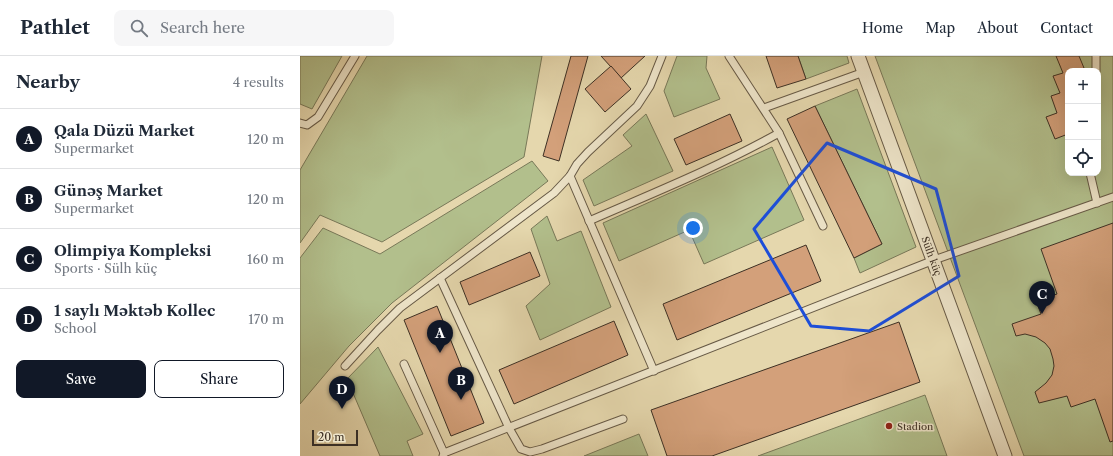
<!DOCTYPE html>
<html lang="en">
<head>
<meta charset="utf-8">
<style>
  body { margin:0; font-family:"Libre Caslon Text",serif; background:#f6f6f7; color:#1f2937 }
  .controls { position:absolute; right:12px; top:12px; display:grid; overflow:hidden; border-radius:8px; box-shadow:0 4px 16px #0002 }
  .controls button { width:36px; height:36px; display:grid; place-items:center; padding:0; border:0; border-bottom:1px solid #e0e1e3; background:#fff; color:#1f2937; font:20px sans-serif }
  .scale { position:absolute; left:12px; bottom:10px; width:46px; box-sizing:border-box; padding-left:4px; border:2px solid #3d3024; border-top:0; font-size:11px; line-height:14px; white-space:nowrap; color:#3d3024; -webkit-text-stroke:3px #eee5ca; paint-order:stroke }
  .you { position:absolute; left:393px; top:172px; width:14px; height:14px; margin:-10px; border:3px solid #fff; border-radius:50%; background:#1a73e8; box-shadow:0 0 0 6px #1a73e833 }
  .badge { display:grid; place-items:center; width:26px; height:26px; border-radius:50%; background:#111827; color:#fff; font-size:13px; font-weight:700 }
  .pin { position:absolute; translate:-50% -33px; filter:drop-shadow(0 1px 2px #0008) }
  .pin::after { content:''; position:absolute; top:21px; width:14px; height:12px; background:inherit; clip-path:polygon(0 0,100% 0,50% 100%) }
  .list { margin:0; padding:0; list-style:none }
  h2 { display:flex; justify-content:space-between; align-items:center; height:52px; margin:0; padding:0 16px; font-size:17px }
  h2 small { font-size:13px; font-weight:400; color:#747a83 }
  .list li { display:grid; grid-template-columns:26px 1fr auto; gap:12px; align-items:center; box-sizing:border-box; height:60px; padding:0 16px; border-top:1px solid #e0e1e3 }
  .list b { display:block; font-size:15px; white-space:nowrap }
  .list p { margin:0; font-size:13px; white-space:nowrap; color:#747a83 }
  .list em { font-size:13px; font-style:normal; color:#747a83 }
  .actions { display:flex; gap:8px; padding:12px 16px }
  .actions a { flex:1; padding:9px 0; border:1px solid #111827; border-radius:8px; text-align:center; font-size:14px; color:#111827 }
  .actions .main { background:#111827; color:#fff }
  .icon { flex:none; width:22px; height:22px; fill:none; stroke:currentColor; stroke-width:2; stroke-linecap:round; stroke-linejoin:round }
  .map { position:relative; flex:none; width:813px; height:400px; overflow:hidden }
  header { display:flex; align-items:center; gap:24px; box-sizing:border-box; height:56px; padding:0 20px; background:#fff; border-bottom:1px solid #e0e1e3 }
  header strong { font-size:19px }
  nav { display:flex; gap:22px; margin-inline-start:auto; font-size:14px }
  .search { width:280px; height:36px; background:#f6f6f7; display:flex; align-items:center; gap:10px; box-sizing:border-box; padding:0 14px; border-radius:8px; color:#747a83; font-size:15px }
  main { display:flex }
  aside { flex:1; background:#fff }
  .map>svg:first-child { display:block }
  .green { fill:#b2bf8c; stroke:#787858; fill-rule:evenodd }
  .building { fill:#d3a07a; stroke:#3d3024 }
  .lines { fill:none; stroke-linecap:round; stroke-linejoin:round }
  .lane-casing { stroke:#675a46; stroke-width:9 }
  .street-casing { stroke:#675a46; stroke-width:15 }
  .lane { stroke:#eee5ca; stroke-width:7 }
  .street { stroke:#eee5ca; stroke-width:13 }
  .marked { fill:none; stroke:#1d4ed8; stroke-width:3; stroke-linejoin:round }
  .poi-dot { fill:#8f2418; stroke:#eee5ca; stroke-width:1.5 }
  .labels { text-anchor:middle; stroke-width:3; stroke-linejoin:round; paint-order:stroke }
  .street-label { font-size:10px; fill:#3d3024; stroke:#eee5ca }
  .poi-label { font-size:10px; fill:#3d3024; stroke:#eee5ca; text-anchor:start }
</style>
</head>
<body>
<header>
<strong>Pathlet</strong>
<div class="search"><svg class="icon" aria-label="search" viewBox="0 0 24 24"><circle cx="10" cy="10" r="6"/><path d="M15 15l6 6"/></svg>Search here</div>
<nav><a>Home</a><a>Map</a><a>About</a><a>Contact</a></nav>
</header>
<main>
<aside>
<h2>Nearby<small>4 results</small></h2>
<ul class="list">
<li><span class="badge">A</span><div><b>Qala Düzü Market</b><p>Supermarket</p></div><em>120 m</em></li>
<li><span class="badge">B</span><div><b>Günəş Market</b><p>Supermarket</p></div><em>120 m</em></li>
<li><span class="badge">C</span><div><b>Olimpiya Kompleksi</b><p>Sports · Sülh küç</p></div><em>160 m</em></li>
<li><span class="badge">D</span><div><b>1 saylı Məktəb Kollec</b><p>School</p></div><em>170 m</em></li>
</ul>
<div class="actions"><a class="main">Save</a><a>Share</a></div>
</aside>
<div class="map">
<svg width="813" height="400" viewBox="0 0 813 400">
  <rect width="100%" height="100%" fill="#e5d7ad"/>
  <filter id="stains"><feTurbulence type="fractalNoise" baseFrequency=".005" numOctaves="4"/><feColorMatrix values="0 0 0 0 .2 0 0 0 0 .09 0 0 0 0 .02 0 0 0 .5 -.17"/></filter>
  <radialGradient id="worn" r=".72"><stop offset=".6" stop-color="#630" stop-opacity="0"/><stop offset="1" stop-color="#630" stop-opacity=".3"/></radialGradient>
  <!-- green -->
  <g class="green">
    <path d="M 0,0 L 42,0 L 12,53 L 0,48 Z"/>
    <path d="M 67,0 L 242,0 L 224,101 L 82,186 L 20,159 L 0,187 L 0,114 Z"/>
    <path d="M 377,0 L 407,0 L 406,12 L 420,43 L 374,61 L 364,35 Z"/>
    <path d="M 498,0 L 547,0 L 549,7 L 506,23 Z"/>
    <path d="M 575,0 L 813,0 L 813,400 L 724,400 ZM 768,15 L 798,15 L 798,117 L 768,117 Z"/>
    <path d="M 557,33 L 616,191 L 560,217 L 554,202 L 582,188 L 515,50 Z"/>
    <path d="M 346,58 L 373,115 L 294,150 L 283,124 L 332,90 L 323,79 Z"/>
    <path d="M 472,91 L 504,164 L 404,208 L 389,174 L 319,205 L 303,167 Z"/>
    <path d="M 232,105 L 248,125 L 92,247 L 49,290 L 0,348 L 0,202 L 23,172 L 80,198 Z"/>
    <path d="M 247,160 L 257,185 L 281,175 L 311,251 L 240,284 L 226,250 L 250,228 L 231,173 Z"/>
    <path d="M 78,291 L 123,378 L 107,385 L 113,400 L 80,400 L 47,323 Z"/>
    <path d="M 625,339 L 647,400 L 458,400 Z"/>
    <path d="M 339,378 L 348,400 L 284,400 Z"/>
  </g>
  <!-- building -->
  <g class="building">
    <path d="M 271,0 L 288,0 L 259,105 L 243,100 Z"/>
    <path d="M 301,0 L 345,0 L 321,22 Z"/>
    <path d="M 466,0 L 498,0 L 506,23 L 477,32 Z"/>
    <path d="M 756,0 L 779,0 L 784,12 L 777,15 L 768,15 L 768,78 L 755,83 L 746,61 L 757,57 L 751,40 L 760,37 L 753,20 L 763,17 Z"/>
    <path d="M 311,10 L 331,33 L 305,56 L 285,33 Z"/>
    <path d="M 515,50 L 582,188 L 554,202 L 487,63 Z"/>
    <path d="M 430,58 L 442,85 L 386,109 L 374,83 Z"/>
    <path d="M 813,167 L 813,385 L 810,386 L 795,343 L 771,351 L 767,340 L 739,347 L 735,336 L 746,327 L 752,319 L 754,310 L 753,303 L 750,293 L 745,287 L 736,281 L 725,278 L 716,280 L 712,268 L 741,258 L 736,245 L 757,238 L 741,193 Z"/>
    <path d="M 506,189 L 521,225 L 377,284 L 363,248 Z"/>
    <path d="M 230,196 L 240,220 L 169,249 L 160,226 Z"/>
    <path d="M 137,250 L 184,367 L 151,380 L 104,264 Z"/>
    <path d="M 314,265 L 328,299 L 214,348 L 199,314 Z"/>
    <path d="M 599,266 L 620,326 L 412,400 L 367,400 L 351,354 Z"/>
  </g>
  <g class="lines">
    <defs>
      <g id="lane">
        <path d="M 429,0 L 479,77 L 523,170"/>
        <path d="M 796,15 L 796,0"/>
        <path d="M 464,52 L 564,16"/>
        <path d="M 0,67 L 7,69 L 18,61 L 55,0"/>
        <path d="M 790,117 L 797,147"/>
        <path d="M 270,120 L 354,315"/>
        <path d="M 289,165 C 353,137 418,111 479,77"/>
        <path d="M 140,222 L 209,372 L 221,393 L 230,396 L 242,393 L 323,363"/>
        <path d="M 104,308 L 144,397 L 143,400"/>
        <path d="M 45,310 L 78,274 L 100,252 L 254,137 L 270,120 L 277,108 L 288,96 L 337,50 L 350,30 L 362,0"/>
        <path d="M 144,397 L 634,204 L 813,141"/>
      </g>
      <path id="street" d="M 558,0 L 705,400"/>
    </defs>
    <!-- lane casing -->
    <use href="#lane" class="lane-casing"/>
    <!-- street casing -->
    <use href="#street" class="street-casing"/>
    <!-- lane -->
    <use href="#lane" class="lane"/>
    <!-- street -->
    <use href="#street" class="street"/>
  </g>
  <!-- marked area -->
  <path class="marked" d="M 527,87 L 636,133 L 659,220 L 569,275 L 511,270 L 454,173 Z"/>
  <!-- markers -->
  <circle class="poi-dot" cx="589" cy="370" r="4"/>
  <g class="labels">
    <!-- street labels -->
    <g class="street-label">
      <text transform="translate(632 200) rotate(70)" y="4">Sülh küç</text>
    </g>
    <!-- poi labels -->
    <g class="poi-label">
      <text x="597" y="374">Stadion</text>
    </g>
  </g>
  <rect width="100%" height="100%" filter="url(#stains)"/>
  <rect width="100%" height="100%" fill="url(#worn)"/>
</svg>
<div class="controls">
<button>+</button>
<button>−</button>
<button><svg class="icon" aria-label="locate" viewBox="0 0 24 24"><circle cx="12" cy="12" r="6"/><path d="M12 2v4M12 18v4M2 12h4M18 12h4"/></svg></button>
</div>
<div class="scale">20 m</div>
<div class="you"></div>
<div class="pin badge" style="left:140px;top:297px">A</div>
<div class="pin badge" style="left:161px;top:344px">B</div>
<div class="pin badge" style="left:742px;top:258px">C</div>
<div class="pin badge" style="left:42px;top:353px">D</div>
</div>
</main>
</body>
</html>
